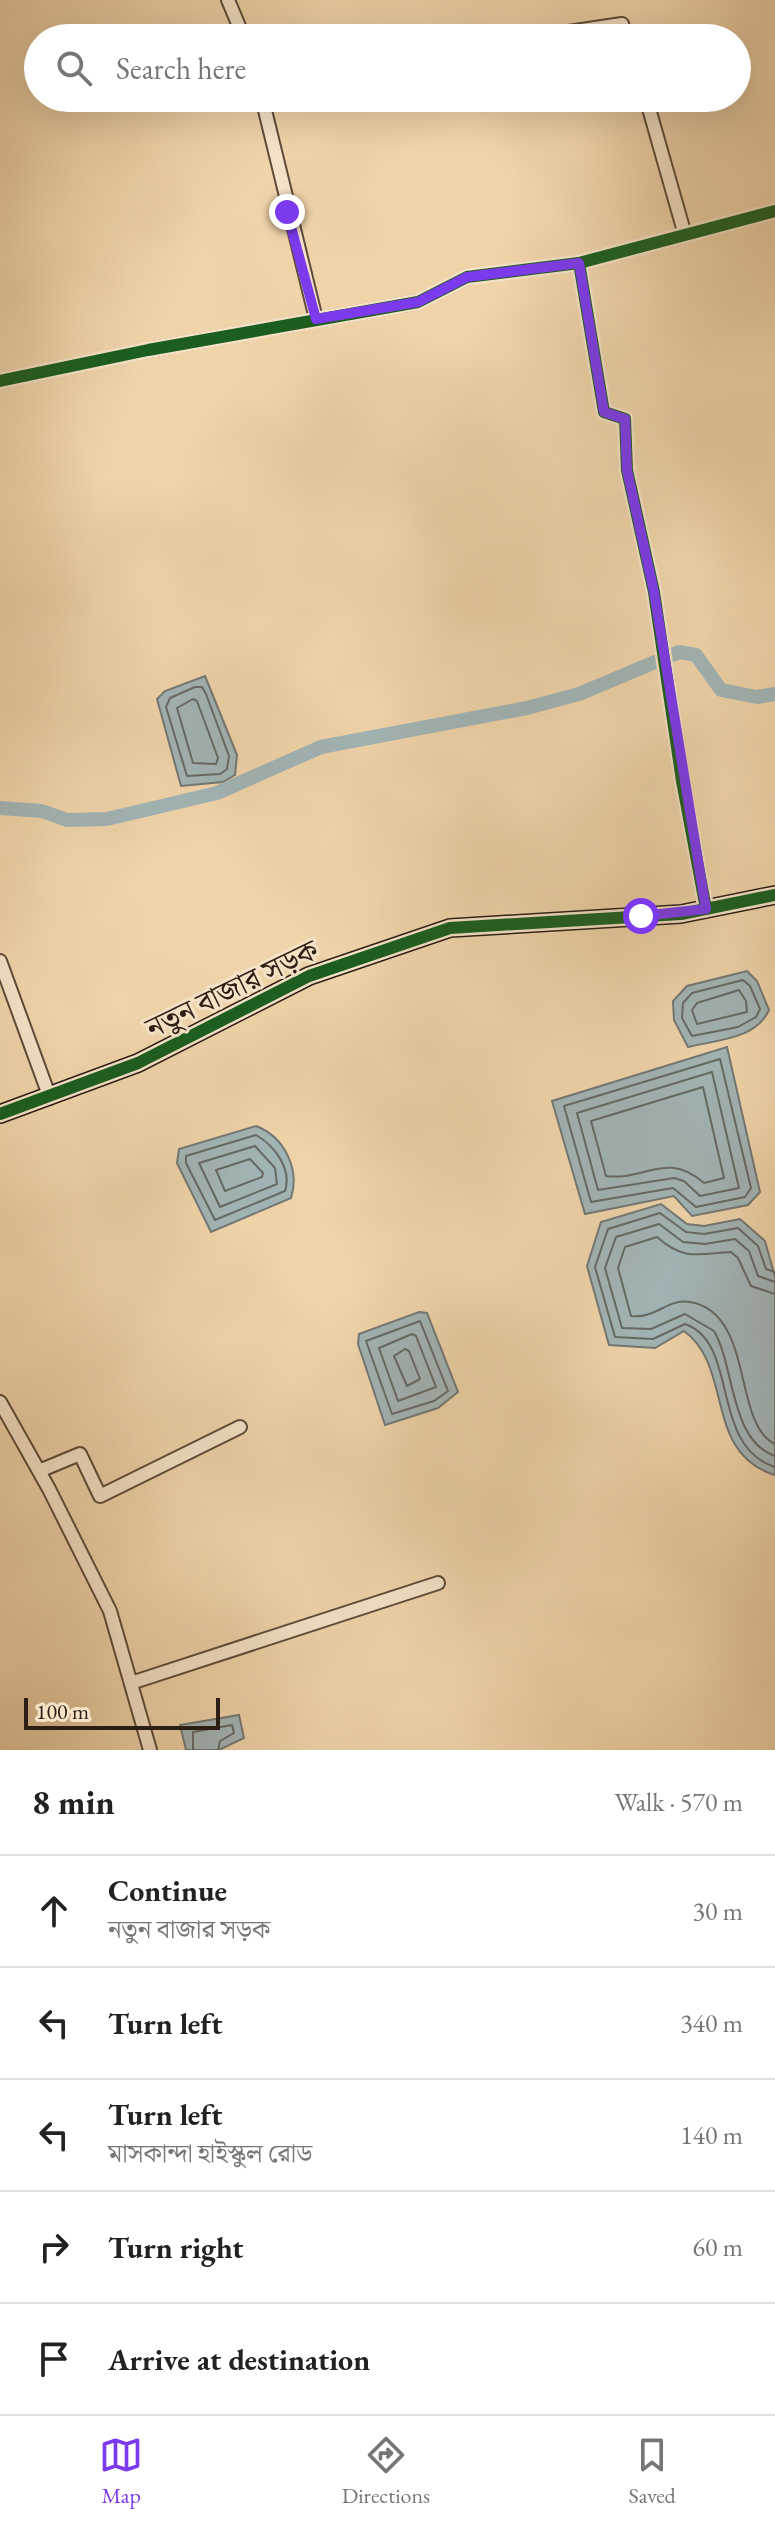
<!DOCTYPE html>
<html lang="en">
<head>
<meta charset="utf-8">
<style>
  body { margin:0; font-family:"EB Garamond","Noto Serif Bengali",serif; background:#f6f6f6; color:#222 }
  .scale { position:absolute; left:24px; bottom:20px; width:196px; box-sizing:border-box; padding-left:8px; border:4px solid #2d1e14; border-top:0; font-size:22px; line-height:28px; white-space:nowrap; color:#2d1e14; -webkit-text-stroke:6px #f5e2c7; paint-order:stroke }
  .stop { position:absolute; width:24px; height:24px; margin:-18px; border:6px solid #7c3aed; border-radius:50%; background:#fff }
  .stop.end { background:#7c3aed; border-color:#fff; box-shadow:0 2px 8px #0008 }
  .list { margin:0; padding:0; list-style:none }
  h2 { display:flex; justify-content:space-between; align-items:center; height:104px; margin:0; padding:0 32px; font-size:34px }
  h2 small { font-size:26px; font-weight:400; color:#767676 }
  .list li { display:grid; grid-template-columns:52px 1fr auto; gap:24px; align-items:center; box-sizing:border-box; height:112px; padding:0 32px; border-top:2px solid #e0e0e0 }
  .list b { display:block; font-size:30px; white-space:nowrap }
  .list p { margin:0; font-size:26px; white-space:nowrap; color:#767676 }
  .list em { font-size:26px; font-style:normal; color:#767676 }
  .icon { flex:none; width:44px; height:44px; fill:none; stroke:currentColor; stroke-width:2; stroke-linecap:round; stroke-linejoin:round }
  .map { position:relative; flex:none; width:775px; height:1750px; overflow:hidden }
  .search { position:absolute; background:#fff; box-shadow:0 8px 32px #0002; left:24px; right:24px; top:24px; height:88px; display:flex; align-items:center; gap:20px; box-sizing:border-box; padding:0 28px; border-radius:44px; color:#767676; font-size:30px }
  .sheet { height:664px; background:#fff }
  nav { display:flex; justify-content:space-around; align-items:center; box-sizing:border-box; height:112px; border-top:2px solid #e0e0e0; background:#fff; font-size:22px; color:#767676 }
  nav a { display:grid; justify-items:center; gap:4px }
  nav .on { color:#7c3aed }
  .map>svg:first-child { display:block }
  .water { fill:#a1b4b5; stroke:#737875; stroke-width:2 }
  .lines { fill:none; stroke-linecap:round; stroke-linejoin:round }
  .shore { stroke:#676964; stroke-width:2 }
  .canal { stroke:#a1b4b5; stroke-width:14 }
  .street-casing { stroke:#5e4b39; stroke-width:16 }
  .secondary-casing { stroke:#2d1e14; stroke-width:20 }
  .street { stroke:#f5e2c7; stroke-width:12 }
  .secondary { stroke:#f5e2c7; stroke-width:16 }
  .cycleway-casing { stroke:#f5e2c7; stroke-width:17 }
  .cycleway { stroke:#1b5e20; stroke-width:12 }
  .route { stroke:#7c3aed; stroke-width:10 }
  .labels { text-anchor:middle; stroke-width:6; stroke-linejoin:round; paint-order:stroke }
  .street-label { font-size:30px; fill:#2d1e14; stroke:#f5e2c7 }
</style>
</head>
<body>
<div class="map">
<svg width="775" height="1750" viewBox="0 0 775 1750">
  <rect width="100%" height="100%" fill="#efd3a9"/>
  <filter id="stains"><feTurbulence type="fractalNoise" baseFrequency=".0025" numOctaves="4"/><feColorMatrix values="0 0 0 0 .2 0 0 0 0 .09 0 0 0 0 .02 0 0 0 .5 -.17"/></filter>
  <radialGradient id="worn" r=".72"><stop offset=".6" stop-color="#630" stop-opacity="0"/><stop offset="1" stop-color="#630" stop-opacity=".3"/></radialGradient>
  <!-- water -->
  <g class="water">
    <path d="M 205,676 L 237,755 L 235,775 L 223,782 L 181,786 L 157,699 L 165,691 Z"/>
    <path d="M 747,971 L 757,981 L 769,1010 C 756,1039 717,1040 688,1047 L 674,1020 L 673,1001 L 687,986 Z"/>
    <path d="M 727,1047 L 760,1192 L 748,1205 L 692,1216 L 674,1196 L 585,1214 L 552,1101 Z"/>
    <path d="M 256,1126 C 285,1137 300,1170 291,1198 L 211,1232 L 177,1163 L 179,1149 Z"/>
    <path d="M 661,1204 L 687,1224 L 704,1226 L 740,1219 L 765,1241 L 775,1277 L 775,1475 C 703,1453 734,1367 684,1331 L 655,1348 L 609,1345 L 587,1266 L 601,1222 Z"/>
    <path d="M 419,1312 L 427,1313 L 458,1392 L 438,1408 L 385,1425 L 358,1344 L 359,1334 Z"/>
    <path d="M 239,1715 L 244,1738 L 219,1750 L 186,1750 L 180,1725 Z"/>
  </g>
  <g class="lines">
    <!-- shore -->
    <g class="shore">
      <path d="M 195,687 L 202,687 L 206,694 L 229,756 L 227,769 L 220,774 L 187,776 L 166,707 L 170,698 Z"/>
      <path d="M 193,699 L 197,701 L 218,758 L 216,764 L 193,763 L 177,708 Z"/>
      <path d="M 743,980 L 750,986 L 760,1009 L 756,1017 L 738,1027 L 692,1036 L 682,1018 L 683,1003 L 692,993 Z"/>
      <path d="M 739,990 L 746,1001 L 747,1012 L 697,1024 L 692,1010 L 697,1003 Z"/>
      <path d="M 720,1059 L 751,1188 L 745,1197 L 696,1207 L 673,1188 L 591,1202 L 564,1106 Z"/>
      <path d="M 712,1072 L 739,1188 L 700,1196 L 684,1181 L 674,1178 L 598,1190 L 577,1113 Z"/>
      <path d="M 703,1087 L 724,1178 L 704,1183 C 666,1150 646,1181 606,1176 L 591,1121 Z"/>
      <path d="M 256,1135 C 275,1146 292,1169 285,1191 L 215,1220 L 186,1163 L 186,1156 Z"/>
      <path d="M 255,1146 L 275,1168 L 277,1184 L 220,1207 L 199,1163 Z"/>
      <path d="M 250,1159 L 263,1173 L 262,1177 L 225,1191 L 216,1170 Z"/>
      <path d="M 775,1272 L 766,1269 L 758,1246 L 738,1228 L 704,1234 L 686,1232 L 660,1213 L 608,1229 L 595,1267 L 615,1337 L 653,1339 L 685,1324 C 740,1343 709,1446 775,1467"/>
      <path d="M 775,1282 L 758,1276 L 749,1251 L 735,1239 L 705,1244 L 683,1242 L 659,1224 L 616,1237 L 605,1268 L 622,1328 L 651,1329 L 685,1314 L 714,1331 C 735,1367 730,1441 775,1456"/>
      <path d="M 775,1294 L 751,1286 L 738,1258 L 731,1252 C 698,1254 684,1261 657,1237 L 625,1247 L 618,1268 L 631,1316 C 656,1319 668,1298 690,1302 C 755,1313 732,1424 775,1444"/>
      <path d="M 420,1321 L 448,1391 L 434,1401 L 392,1414 L 366,1341 Z"/>
      <path d="M 412,1334 L 416,1336 L 436,1387 L 398,1401 L 379,1348 Z"/>
      <path d="M 405,1349 L 409,1351 L 420,1379 L 407,1386 L 394,1356 Z"/>
      <path d="M 193,1750 L 193,1732 L 232,1725 L 234,1733 L 220,1741 L 218,1750"/>
    </g>
    <!-- canal -->
    <path class="canal" d="M 0,808 L 42,811 L 67,820 L 107,819 L 217,793 L 321,747 L 527,708 L 579,694 L 679,652 L 696,655 L 721,690 L 757,697 L 775,694"/>
    <defs>
      <g id="street">
        <path d="M 228,0 L 244,38"/>
        <path d="M 528,38 L 622,24 L 627,38"/>
        <path d="M 262,98 L 316,319"/>
        <path d="M 646,98 L 685,235"/>
        <path d="M 579,263 L 604,412 L 625,419 L 627,470 L 654,592 L 682,781 L 706,909"/>
        <path d="M 0,381 L 148,350 L 418,302 L 467,277 L 579,263 L 775,211"/>
        <path d="M 0,961 L 50,1098"/>
        <path d="M 0,1402 L 49,1489 L 110,1611 L 150,1750"/>
        <path d="M 39,1471 L 80,1454 L 100,1496 L 240,1427"/>
        <path d="M 131,1683 L 438,1583"/>
      </g>
      <path id="secondary" d="M 0,1114 L 138,1063 L 309,976 L 450,928 L 681,914 L 775,895"/>
    </defs>
    <!-- street casing -->
    <use href="#street" class="street-casing"/>
    <!-- secondary casing -->
    <use href="#secondary" class="secondary-casing"/>
    <!-- street -->
    <use href="#street" class="street"/>
    <!-- secondary -->
    <use href="#secondary" class="secondary"/>
    <defs>
      <g id="cycleway">
        <path d="M 579,263 L 604,412 L 625,419 L 627,470 L 654,592 L 682,781 L 706,909"/>
        <path d="M 0,381 L 148,350 L 418,302 L 467,277 L 579,263 L 775,211"/>
        <path d="M 0,1114 L 138,1063 L 309,976 L 450,928 L 681,914 L 775,895"/>
      </g>
    </defs>
    <!-- cycleway casing -->
    <use href="#cycleway" class="cycleway-casing"/>
    <!-- cycleway -->
    <use href="#cycleway" class="cycleway"/>
  </g>
  <g class="lines">
    <!-- route -->
    <path class="route" d="M 287,212 L 316,319 L 418,302 L 467,277 L 579,263 L 604,412 L 625,419 L 627,470 L 654,592 L 706,909 L 641,916"/>
  </g>
  <g class="labels">
    <!-- street labels -->
    <g class="street-label">
      <text transform="translate(232 989) rotate(-26)" y="10">নতুন বাজার সড়ক</text>
    </g>
  </g>
  <rect width="100%" height="100%" filter="url(#stains)"/>
  <rect width="100%" height="100%" fill="url(#worn)"/>
</svg>
<div class="scale">100 m</div>
<div class="stop" style="left:641px;top:916px"></div>
<div class="stop end" style="left:287px;top:212px"></div>
<div class="search"><svg class="icon" aria-label="search" viewBox="0 0 24 24"><circle cx="10" cy="10" r="6"/><path d="M15 15l6 6"/></svg>Search here</div>
</div>
<section class="sheet">
<h2>8 min<small>Walk · 570 m</small></h2>
<ul class="list">
<li><svg class="icon" aria-label="ahead" viewBox="0 0 24 24"><path d="M12 20V5M6 11l6-6 6 6"/></svg><div><b>Continue</b><p>নতুন বাজার সড়ক</p></div><em>30 m</em></li>
<li><svg class="icon" aria-label="left" viewBox="0 0 24 24"><path d="M17 20v-9H6M10 6l-5 5 5 5"/></svg><div><b>Turn left</b></div><em>340 m</em></li>
<li><svg class="icon" aria-label="left" viewBox="0 0 24 24"><path d="M17 20v-9H6M10 6l-5 5 5 5"/></svg><div><b>Turn left</b><p>মাসকান্দা হাইস্কুল রোড</p></div><em>140 m</em></li>
<li><svg class="icon" aria-label="right" viewBox="0 0 24 24"><path d="M7 20v-9h11M14 6l5 5-5 5"/></svg><div><b>Turn right</b></div><em>60 m</em></li>
<li><svg class="icon" aria-label="arrive" viewBox="0 0 24 24"><path d="M6 21V4h12l-3 4 3 4H6"/></svg><div><b>Arrive at destination</b></div></li>
</ul>
</section>
<nav>
<a class="on"><svg class="icon" aria-label="map" viewBox="0 0 24 24"><path d="M3 6l6-2 6 2 6-2v14l-6 2-6-2-6 2zM9 4v14M15 6v14"/></svg>Map</a>
<a><svg class="icon" aria-label="directions" viewBox="0 0 24 24"><path d="M12 3l9 9-9 9-9-9zM9 14v-3h6M13 9l2 2-2 2"/></svg>Directions</a>
<a><svg class="icon" aria-label="saved" viewBox="0 0 24 24"><path d="M7 4h10v16l-5-4-5 4z"/></svg>Saved</a>
</nav>
</body>
</html>
